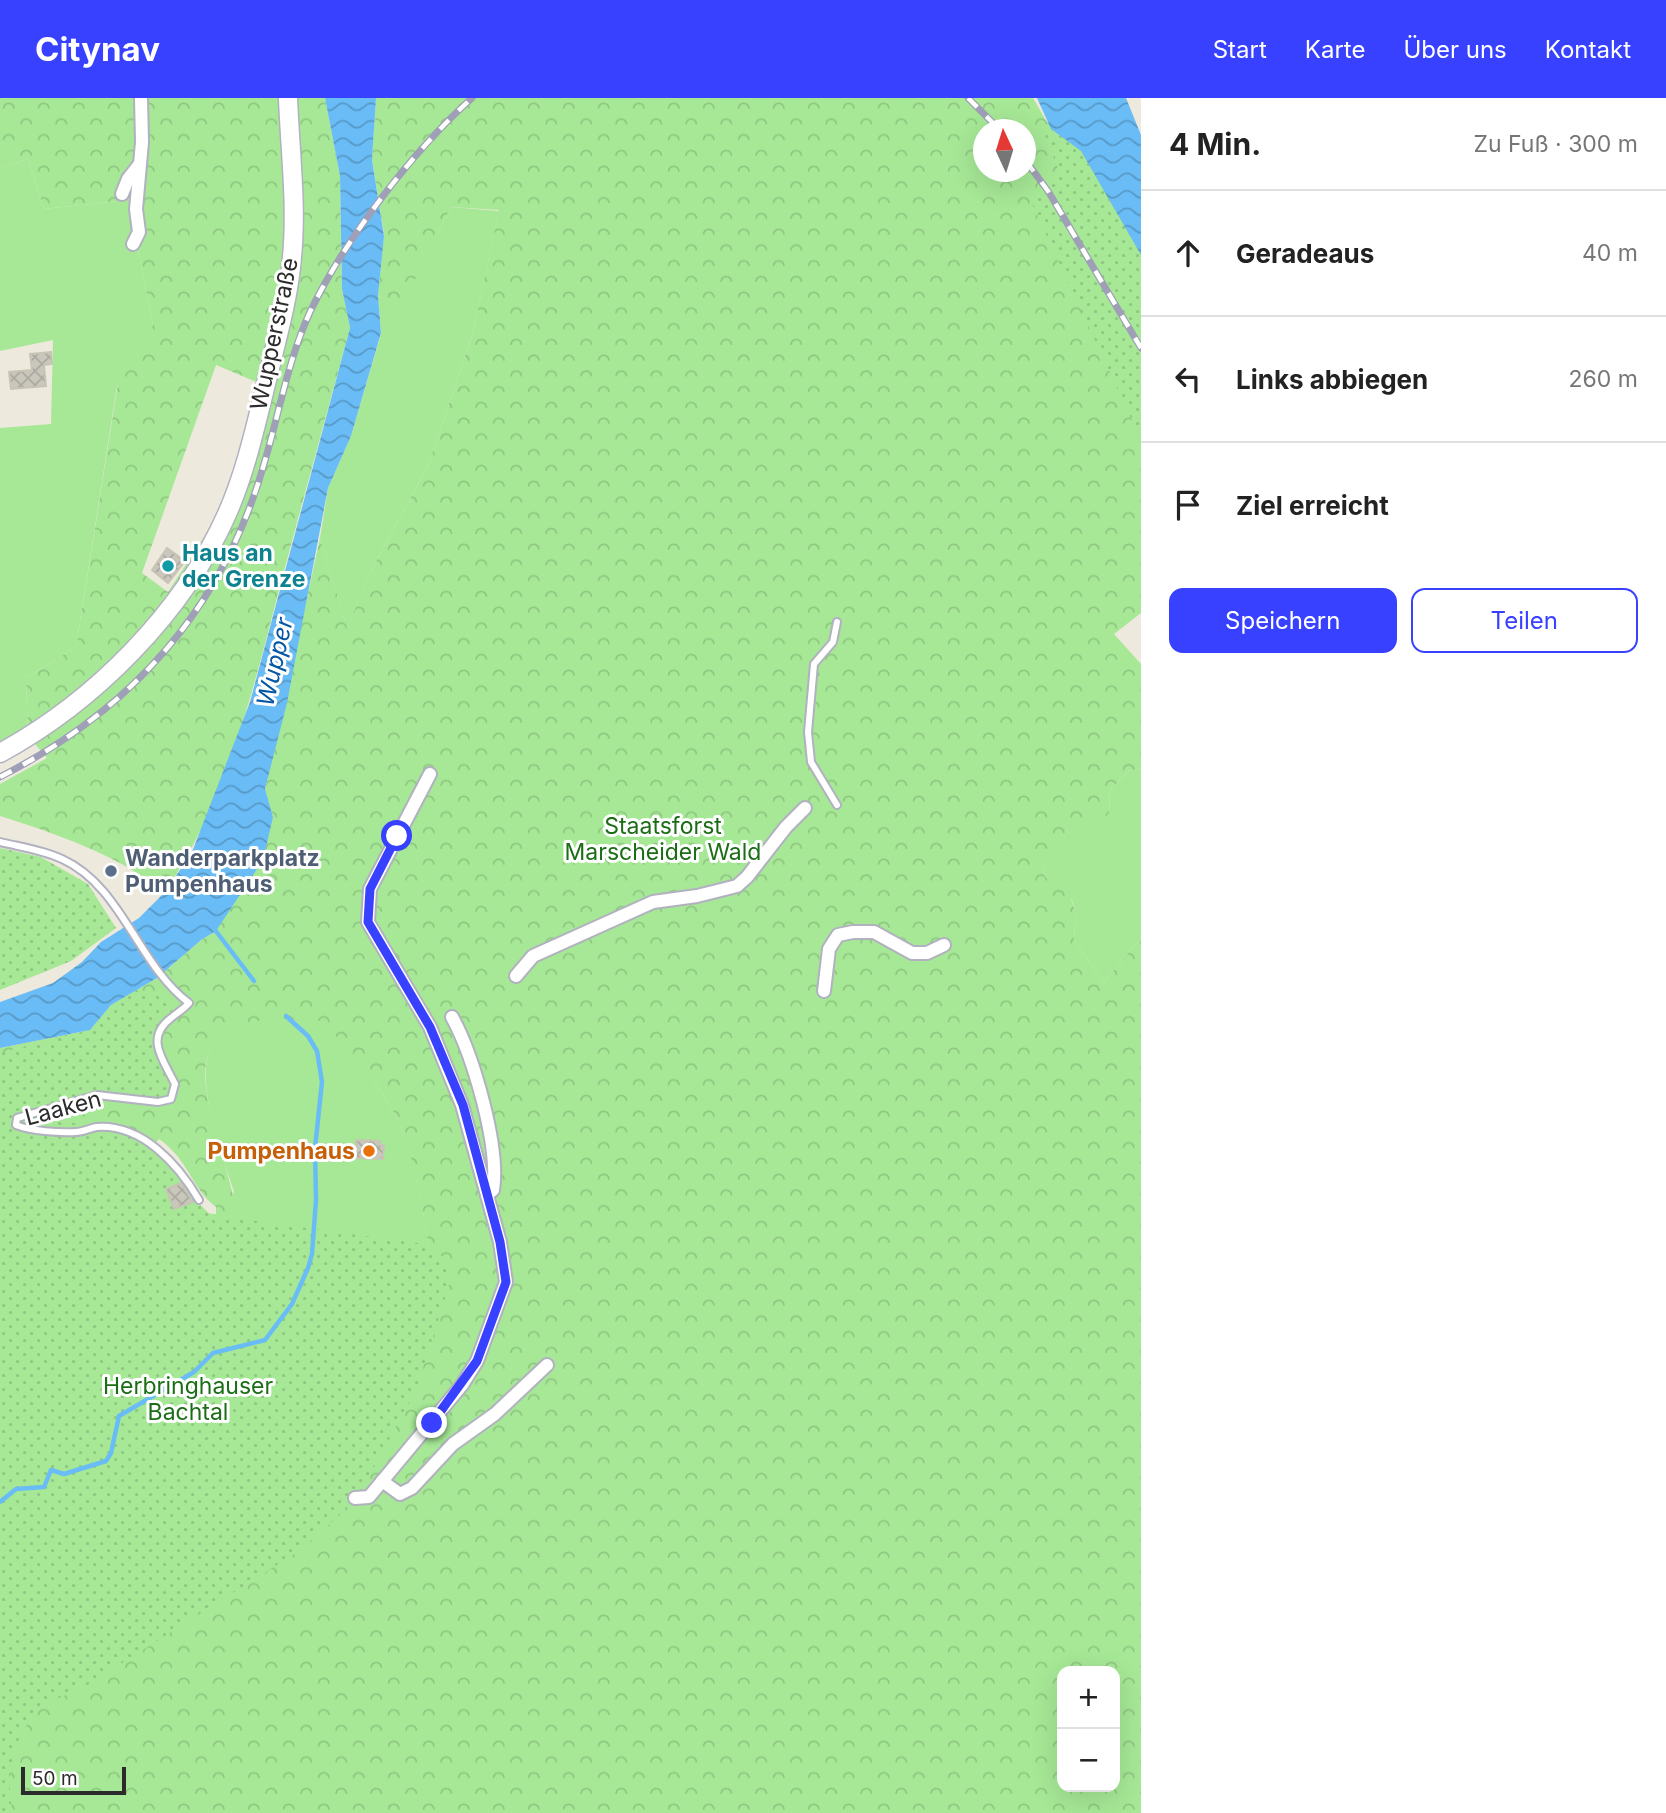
<!DOCTYPE html>
<html lang="de">
<head>
<meta charset="utf-8">
<style>
  body { margin:0; font-family:Inter,sans-serif; background:#f6f6f6; color:#222 }
  .controls { position:absolute; right:21px; bottom:21px; display:grid; overflow:hidden; border-radius:14px; box-shadow:0 7px 28px #0002 }
  .controls button { width:63px; height:63px; display:grid; place-items:center; padding:0; border:0; border-bottom:2px solid #e0e0e0; background:#fff; color:#222; font:35px sans-serif }
  .compass { position:absolute; left:973px; top:21px; width:63px; height:63px; border-radius:50%; background:#fff; box-shadow:0 7px 28px #0002; rotate:356deg }
  .scale { position:absolute; left:21px; bottom:18px; width:105px; box-sizing:border-box; padding-left:7px; border:4px solid #2b2b2b; border-top:0; font-size:19px; line-height:24px; white-space:nowrap; color:#2b2b2b; -webkit-text-stroke:5px #fff; paint-order:stroke }
  .stop { position:absolute; width:21px; height:21px; margin:-16px; border:5px solid #3841ff; border-radius:50%; background:#fff }
  .stop.end { background:#3841ff; border-color:#fff; box-shadow:0 2px 7px #0008 }
  .list { margin:0; padding:0; list-style:none }
  h2 { display:flex; justify-content:space-between; align-items:center; height:91px; margin:0; padding:0 28px; font-size:30px }
  h2 small { font-size:23px; font-weight:400; color:#767676 }
  .list li { display:grid; grid-template-columns:46px 1fr auto; gap:21px; align-items:center; box-sizing:border-box; height:126px; padding:0 28px; border-top:2px solid #e0e0e0 }
  .list b { display:block; font-size:26px; white-space:nowrap }
  .list em { font-size:23px; font-style:normal; color:#767676 }
  .actions { display:flex; gap:14px; padding:21px 28px }
  .actions a { flex:1; padding:16px 0; border:2px solid #3841ff; border-radius:14px; text-align:center; font-size:24px; color:#3841ff }
  .actions .main { background:#3841ff; color:#fff }
  .icon { flex:none; width:38px; height:38px; fill:none; stroke:currentColor; stroke-width:2; stroke-linecap:round; stroke-linejoin:round }
  .map { position:relative; flex:none; width:1141px; height:1715px; overflow:hidden }
  header { display:flex; align-items:center; gap:42px; box-sizing:border-box; height:98px; padding:0 35px; background:#3841ff; color:#fff }
  header strong { font-size:33px }
  nav { display:flex; gap:38px; margin-inline-start:auto; font-size:24px }
  main { display:flex }
  aside { flex:1; background:#fff }
  .map>svg:first-child { display:block }
  .grass { fill:#a6e896 }
  .forest { fill:url(#forest-crowns); fill-rule:evenodd }
  .park { fill:url(#park-dots) }
  .water { fill:url(#water-waves) }
  .lines { fill:none; stroke-linecap:round; stroke-linejoin:round }
  .stream { stroke:#69bcf6; stroke-width:4.5 }
  .building { fill:url(#building-cross-hatch); stroke:#c9c5b6; stroke-width:2 }
  .service-casing { stroke:#b1b1c0; stroke-width:10 }
  .minor-casing { stroke:#b1b1c0; stroke-width:16 }
  .secondary-casing { stroke:#b1b1c0; stroke-width:21 }
  .service { stroke:#fff; stroke-width:6 }
  .minor { stroke:#fff; stroke-width:12 }
  .secondary { stroke:#fff; stroke-width:18 }
  .rail-casing { stroke:#9f9fb7; stroke-width:7 }
  .rail { stroke:#fff; stroke-width:4.5; stroke-dasharray:13; stroke-linecap:butt }
  .route { stroke:#3841ff; stroke-width:9 }
  .culture-dot { fill:#0f9aa8; stroke:#fff; stroke-width:2.5 }
  .service-dot { fill:#5c6f8a; stroke:#fff; stroke-width:2.5 }
  .food-dot { fill:#e8710a; stroke:#fff; stroke-width:2.5 }
  .labels { text-anchor:middle; stroke-width:6; stroke-linejoin:round; paint-order:stroke }
  .street-label { font-size:23px; fill:#2b2b2b; stroke:#fff }
  .culture-label { font-size:23px; font-weight:bold; fill:#0d838f; stroke:#fff; text-anchor:start }
  .park-label { font-size:23px; fill:#1b6e16; stroke:#fff }
  .service-label { font-size:23px; font-weight:bold; fill:#4e5e75; stroke:#fff; text-anchor:start }
  .food-label { font-size:23px; font-weight:bold; fill:#c56008; stroke:#fff; text-anchor:end }
  .water-label { font-size:24px; font-style:italic; fill:#0557a5; stroke:#fff }
</style>
</head>
<body>
<header>
<strong>Citynav</strong>
<nav><a>Start</a><a>Karte</a><a>Über uns</a><a>Kontakt</a></nav>
</header>
<main>
<div class="map">
<svg width="1141" height="1715" viewBox="0 0 1141 1715">
  <defs>
    <pattern id="forest-crowns" width="20" height="18" patternUnits="userSpaceOnUse" patternTransform="scale(1.75)"><rect width="20" height="18" fill="#a6e896"/><path d="M2 6a3 3 0 1 1 6 0M12 15a3 3 0 1 1 6 0" fill="none" stroke="#8fc781"/></pattern>
    <pattern id="park-dots" width="8" height="8" patternUnits="userSpaceOnUse" patternTransform="scale(1.75)"><rect width="8" height="8" fill="#a6e896"/><path d="M2 2h.1M6 6h.1" fill="none" stroke="#8fc781" stroke-width="1.8" stroke-linecap="round"/></pattern>
    <pattern id="water-waves" width="16" height="10" patternUnits="userSpaceOnUse" patternTransform="scale(1.75)"><rect width="16" height="10" fill="#69bcf6"/><path d="M0 5q4-4 8 0t8 0" fill="none" stroke="#5799c7"/></pattern>
    <pattern id="building-cross-hatch" width="8" height="8" patternUnits="userSpaceOnUse" patternTransform="scale(1.75)"><rect width="8" height="8" fill="#c9c6bc"/><path d="M0 0l8 8M0 8l8-8" fill="none" stroke="#adaaa2"/></pattern>
  </defs>
  <rect width="100%" height="100%" fill="#eee9dd"/>
  <!-- grass -->
  <g class="grass">
    <path d="M 28,61 L 44,111 L 128,102 L 153,227 L 117,288 L 76,549 L 26,580 L 28,638 L 0,644 L 0,330 L 51,326 L 53,242 L 0,253 L 0,70 Z"/>
    <path d="M 451,109 L 499,113 L 473,234 L 428,368 L 374,467 L 347,531 L 320,440 L 328,390 L 351,338 L 381,236 L 378,198 L 402,207 Z"/>
    <path d="M 1141,670 L 1141,840 L 1104,884 L 1074,843 C 1077,807 1078,798 1045,779 L 1043,769 L 1059,755 L 1066,732 L 1109,715 L 1110,692 L 1129,673 Z"/>
    <path d="M 295,920 L 323,922 C 346,951 374,980 392,1011 C 420,1061 430,1153 436,1210 L 125,1262 L 234,1094 C 223,1059 184,961 222,935 C 243,920 270,921 295,920 Z"/>
  </g>
  <!-- forest -->
  <g class="forest">
    <path d="M 0,0 L 325,0 L 340,78 L 342,191 L 350,230 C 326,318 302,405 279,492 C 252,596 226,704 165,794 C 115,756 60,737 0,718 L 0,686 L 47,660 L 28,638 L 26,580 L 76,549 L 118,285 L 153,227 L 128,102 L 44,111 L 28,61 L 0,70 ZM 216,267 L 259,285 L 221,413 L 168,494 L 142,475 Z"/>
    <path d="M 376,0 L 1033,0 L 1051,31 L 1141,157 L 1141,515 L 1114,536 L 1141,566 L 1141,670 L 1129,673 L 1110,692 L 1109,715 L 1097,727 L 1066,732 L 1060,755 L 1043,769 L 1045,779 L 1068,792 L 1076,815 L 1074,843 L 1104,884 L 1141,840 L 1141,1715 L 0,1715 L 0,1437 L 436,1209 C 430,1153 419,1060 392,1011 C 374,980 346,951 323,923 C 136,904 224,1020 239,1128 L 0,1322 L 0,950 L 90,932 L 111,907 L 157,880 L 201,842 L 216,833 L 273,719 L 265,692 L 320,440 L 347,530 L 374,467 L 428,368 L 473,234 L 499,112 L 451,109 L 402,208 L 378,198 L 384,136 L 372,62 ZM 984,32 L 1026,32 L 1026,74 L 984,74 ZM 159,1041 C 189,1062 191,1090 216,1109 L 216,1116 L 202,1115 L 140,1065 ZM 1062,1573 L 1115,1573 L 1115,1689 L 1062,1689 Z"/>
  </g>
  <!-- park -->
  <g class="park">
    <path d="M 1074,0 L 1141,133 L 1141,342 L 1032,106 L 1061,78 L 1042,30 Z"/>
    <path d="M 0,750 L 41,759 L 88,786 L 116,830 L 71,863 L 0,892 Z"/>
    <path d="M 136,892 L 155,898 L 165,897 L 175,908 C 148,948 155,956 178,995 L 169,1001 L 95,996 L 30,1018 L 31,1022 C 71,1023 134,1029 163,1059 C 180,1078 191,1100 211,1117 L 425,1146 L 443,1159 L 450,1185 L 416,1292 L 364,1387 L 344,1413 L 302,1451 L 81,1591 C 70,1596 56,1600 46,1607 C 14,1628 4,1680 13,1715 L 0,1715 L 0,955 L 90,932 L 111,907 Z"/>
  </g>
  <!-- water -->
  <g class="water">
    <path d="M 325,0 L 376,0 L 372,62 L 384,138 L 378,198 L 381,235 L 351,338 L 328,390 L 287,605 L 265,691 L 273,719 L 263,762 L 216,833 L 201,842 L 157,880 L 111,907 L 90,932 L 0,950 L 0,904 L 53,885 L 82,864 L 101,844 L 139,820 L 165,794 L 192,754 L 250,604 L 350,230 L 342,191 L 340,78 Z"/>
    <path d="M 1037,0 L 1126,0 L 1141,37 L 1141,157 L 1081,53 L 1051,31 Z"/>
  </g>
  <g class="lines">
    <!-- stream -->
    <g class="stream">
      <path d="M 212,828 L 254,883"/>
      <path d="M 0,1404 L 16,1391 L 44,1389 L 51,1372 L 64,1376 L 106,1363 L 111,1355 L 119,1318 L 194,1274 L 213,1255 L 265,1242 L 292,1206 L 308,1170 L 312,1156 L 316,1102 L 315,1050 L 322,984 L 317,953 L 308,938 L 286,918"/>
    </g>
  </g>
  <!-- building -->
  <g class="building">
    <path d="M 51,254 L 52,266 L 44,267 L 46,288 L 11,291 L 9,274 L 32,272 L 30,256 Z"/>
    <path d="M 167,450 L 185,463 L 168,485 L 152,472 Z"/>
    <path d="M 356,1042 L 380,1043 L 380,1047 L 384,1047 L 383,1061 L 355,1060 Z"/>
    <path d="M 181,1085 L 193,1104 L 174,1111 L 166,1091 Z"/>
  </g>
  <g class="lines">
    <defs>
      <g id="service">
        <path d="M 837,707 L 811,664 L 808,634 L 814,566 L 833,544 L 837,524"/>
        <path d="M 0,744 C 21,749 43,752 62,761 C 122,788 138,867 189,905 C 183,912 178,914 171,920 C 144,940 164,963 175,986 L 171,1001 L 158,1004 L 97,997 L 17,1020 L 16,1027 C 31,1033 59,1035 76,1034 C 83,1034 90,1030 97,1029 C 142,1026 178,1066 199,1102"/>
      </g>
      <g id="minor">
        <path d="M 122,96 L 128,81 L 139,67"/>
        <path d="M 133,146 L 139,134 L 136,111 L 142,44 L 141,0"/>
        <path d="M 516,878 L 533,858 L 653,804 L 697,798 L 737,788 L 747,779 L 786,729 L 805,710"/>
        <path d="M 824,893 L 829,851 L 838,837 L 853,834 L 874,834 L 912,855 L 927,855 L 944,847"/>
        <path d="M 452,919 C 473,957 500,1049 493,1092 L 487,1097"/>
        <path d="M 382,1383 L 400,1396 L 412,1390 L 453,1346 L 495,1316 L 547,1267"/>
        <path d="M 355,1400 L 369,1399 L 462,1287 L 477,1263 L 506,1184 L 500,1144 L 462,1007 L 430,929 L 368,824 L 370,791 L 430,676"/>
      </g>
      <path id="secondary" d="M 0,655 C 94,604 183,515 227,416 C 247,371 257,321 269,274 C 278,236 289,198 292,159 C 297,107 290,53 288,0"/>
    </defs>
    <!-- service casing -->
    <use href="#service" class="service-casing"/>
    <!-- minor casing -->
    <use href="#minor" class="minor-casing"/>
    <!-- secondary casing -->
    <use href="#secondary" class="secondary-casing"/>
    <!-- service -->
    <use href="#service" class="service"/>
    <!-- minor -->
    <use href="#minor" class="minor"/>
    <!-- secondary -->
    <use href="#secondary" class="secondary"/>
    <defs>
      <g id="rail">
        <path d="M 968,0 L 1000,32"/>
        <path d="M 1026,63 L 1048,93 L 1141,250"/>
        <path d="M 0,679 C 133,611 223,510 264,366 C 279,316 288,262 310,214 C 345,141 412,54 472,0"/>
      </g>
    </defs>
    <!-- rail casing -->
    <use href="#rail" class="rail-casing"/>
    <!-- rail -->
    <use href="#rail" class="rail"/>
  </g>
  <g class="lines">
    <!-- route -->
    <path class="route" d="M 397,738 L 370,791 L 368,824 L 430,929 L 463,1007 L 500,1144 L 506,1184 L 477,1263 L 432,1325"/>
  </g>
  <!-- markers -->
  <circle class="culture-dot" cx="168" cy="468" r="7"/>
  <circle class="service-dot" cx="111" cy="773" r="7"/>
  <circle class="food-dot" cx="369" cy="1053" r="7"/>
  <g class="labels">
    <!-- street labels -->
    <g class="street-label">
      <text transform="translate(274 236) rotate(-78)" y="8">Wupperstraße</text>
      <text transform="translate(63 1010) rotate(-15)" y="8">Laaken</text>
    </g>
    <!-- culture labels -->
    <g class="culture-label">
      <text x="182" y="463">Haus an<tspan x="182" dy="26">der Grenze</tspan></text>
    </g>
    <!-- park labels -->
    <g class="park-label">
      <text x="663" y="736">Staatsforst<tspan x="663" dy="26">Marscheider Wald</tspan></text>
      <text x="188" y="1296">Herbringhauser<tspan x="188" dy="26">Bachtal</tspan></text>
    </g>
    <!-- service labels -->
    <g class="service-label">
      <text x="125" y="768">Wanderparkplatz<tspan x="125" dy="26">Pumpenhaus</tspan></text>
    </g>
    <!-- food labels -->
    <g class="food-label">
      <text x="355" y="1061">Pumpenhaus</text>
    </g>
    <!-- water labels -->
    <g class="water-label">
      <text transform="translate(275 564) rotate(-77)" y="8">Wupper</text>
    </g>
  </g>
</svg>
<div class="controls">
<button>+</button>
<button>−</button>
</div>
<svg class="compass" viewBox="-18 -18 36 36"><path d="M0-13l5 13h-10z" fill="#e53935"/><path d="M0 13l5-13h-10z" fill="#767676"/></svg>
<div class="scale">50 m</div>
<div class="stop" style="left:397px;top:738px"></div>
<div class="stop end" style="left:432px;top:1325px"></div>
</div>
<aside>
<h2>4 Min.<small>Zu Fuß · 300 m</small></h2>
<ul class="list">
<li><svg class="icon" aria-label="ahead" viewBox="0 0 24 24"><path d="M12 20V5M6 11l6-6 6 6"/></svg><div><b>Geradeaus</b></div><em>40 m</em></li>
<li><svg class="icon" aria-label="left" viewBox="0 0 24 24"><path d="M17 20v-9H6M10 6l-5 5 5 5"/></svg><div><b>Links abbiegen</b></div><em>260 m</em></li>
<li><svg class="icon" aria-label="arrive" viewBox="0 0 24 24"><path d="M6 21V4h12l-3 4 3 4H6"/></svg><div><b>Ziel erreicht</b></div></li>
</ul>
<div class="actions"><a class="main">Speichern</a><a>Teilen</a></div>
</aside>
</main>
</body>
</html>
